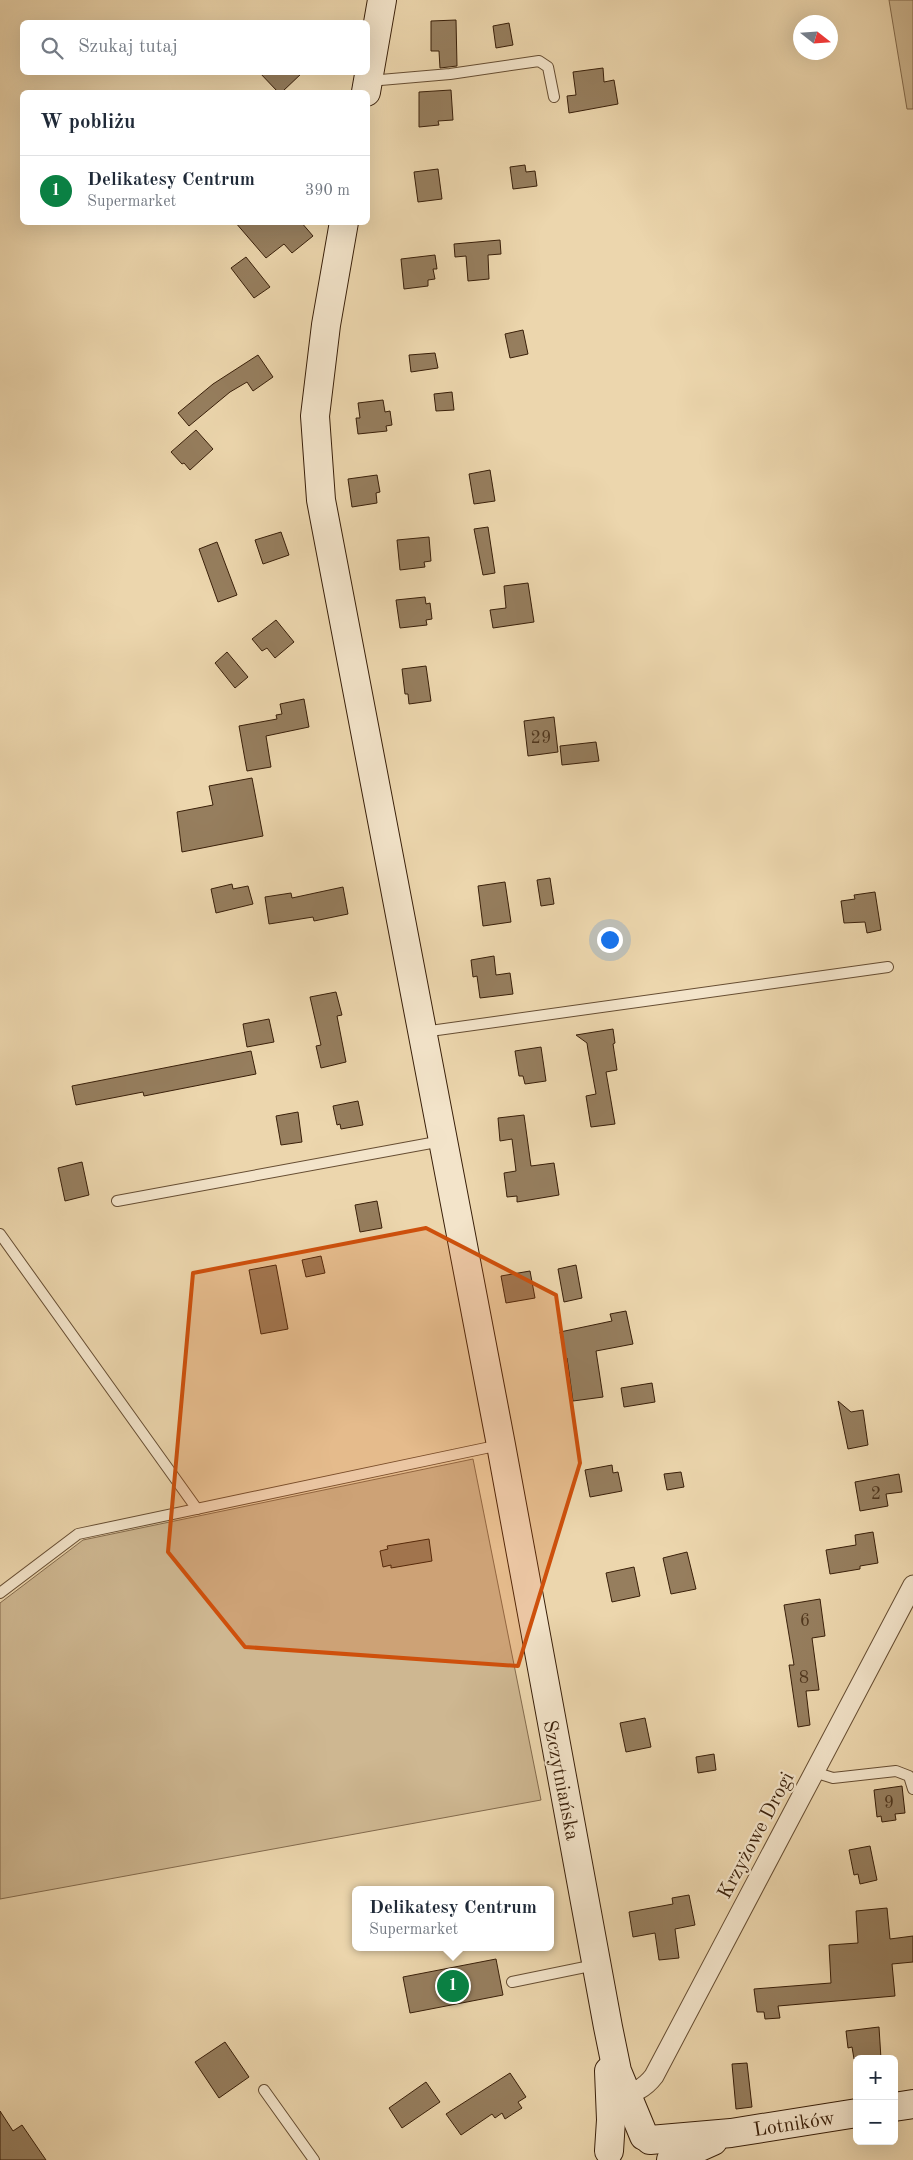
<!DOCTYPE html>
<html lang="pl">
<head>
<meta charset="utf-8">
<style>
  body { margin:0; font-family:"Old Standard TT",serif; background:#f2f2f3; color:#1f2937 }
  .controls { position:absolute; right:15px; bottom:15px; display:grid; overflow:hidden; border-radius:8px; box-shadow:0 5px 20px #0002 }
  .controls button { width:45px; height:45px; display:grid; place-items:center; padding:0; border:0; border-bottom:1px solid #e0e1e3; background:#fff; color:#1f2937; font:25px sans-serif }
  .compass { position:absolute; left:793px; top:15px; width:45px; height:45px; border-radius:50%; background:#fff; box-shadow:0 5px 20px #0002; rotate:107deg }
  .you { position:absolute; left:609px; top:939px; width:18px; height:18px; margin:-12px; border:4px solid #fff; border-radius:50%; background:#1a73e8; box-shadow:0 0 0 8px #1a73e833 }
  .badge { display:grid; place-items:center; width:32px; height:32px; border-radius:50%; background:#0b8043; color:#fff; font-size:16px; font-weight:700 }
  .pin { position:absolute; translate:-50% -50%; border:2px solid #fff; box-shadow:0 1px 5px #0006 }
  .popup { position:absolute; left:352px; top:1886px; width:202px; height:65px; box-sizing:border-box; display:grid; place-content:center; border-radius:8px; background:#fff; filter:drop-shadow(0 1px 4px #0005); font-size:16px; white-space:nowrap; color:#747a83 }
  .popup b { font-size:19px; color:#1f2937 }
  .popup::after { content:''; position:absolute; left:50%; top:100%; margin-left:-10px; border:10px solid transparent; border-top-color:#fff }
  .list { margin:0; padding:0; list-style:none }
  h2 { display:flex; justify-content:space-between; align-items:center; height:65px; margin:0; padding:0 20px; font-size:21px }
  h2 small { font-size:16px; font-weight:400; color:#747a83 }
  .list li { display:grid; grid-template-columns:32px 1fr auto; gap:15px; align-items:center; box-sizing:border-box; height:70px; padding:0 20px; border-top:1px solid #e0e1e3 }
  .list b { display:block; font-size:19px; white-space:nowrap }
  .list p { margin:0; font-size:16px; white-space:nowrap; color:#747a83 }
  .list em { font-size:16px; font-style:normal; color:#747a83 }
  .icon { flex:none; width:28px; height:28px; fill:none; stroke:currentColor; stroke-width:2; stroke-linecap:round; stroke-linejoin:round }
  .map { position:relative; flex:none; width:913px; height:2160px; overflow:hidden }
  .search { position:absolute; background:#fff; box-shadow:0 5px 20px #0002; left:20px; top:20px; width:350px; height:55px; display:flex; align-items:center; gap:12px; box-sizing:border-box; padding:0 18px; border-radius:8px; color:#747a83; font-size:19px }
  .panel { position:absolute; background:#fff; box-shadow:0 5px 20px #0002; left:20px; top:90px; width:350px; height:135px; border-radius:8px }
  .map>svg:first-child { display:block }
  .green { fill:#ceb791; stroke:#846b4d }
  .building { fill:#967e5e; stroke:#391f09 }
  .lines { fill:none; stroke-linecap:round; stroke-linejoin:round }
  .lane-casing { stroke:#664d32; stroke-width:12 }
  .street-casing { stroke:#664d32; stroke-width:21 }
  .secondary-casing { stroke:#391f09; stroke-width:30 }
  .lane { stroke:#f3e4ca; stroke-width:10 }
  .street { stroke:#f3e4ca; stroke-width:19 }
  .secondary { stroke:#f3e4ca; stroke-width:28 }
  .marked { fill:#ce500c; fill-opacity:0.2; stroke:#ce500c; stroke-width:4; stroke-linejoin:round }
  .labels { text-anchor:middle; stroke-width:4.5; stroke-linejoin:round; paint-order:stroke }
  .number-label { font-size:18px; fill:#50371e }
  .street-label { font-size:20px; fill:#391f09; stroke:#f3e4ca }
</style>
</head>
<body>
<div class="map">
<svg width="913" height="2160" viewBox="0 0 913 2160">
  <rect width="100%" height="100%" fill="#ecd6ad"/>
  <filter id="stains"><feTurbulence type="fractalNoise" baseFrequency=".004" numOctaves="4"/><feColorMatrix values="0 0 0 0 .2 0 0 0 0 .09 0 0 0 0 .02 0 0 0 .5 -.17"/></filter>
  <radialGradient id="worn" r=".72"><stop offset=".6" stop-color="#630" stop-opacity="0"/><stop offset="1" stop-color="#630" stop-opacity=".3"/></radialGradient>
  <!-- green -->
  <g class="green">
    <path d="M 889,0 L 913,0 L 913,109 L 907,109 Z"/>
    <path d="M 473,1459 L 541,1800 L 0,1899 L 0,1603 L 83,1540 Z"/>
  </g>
  <!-- building -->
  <g class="building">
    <path d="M 456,20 L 457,66 L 440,68 L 439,51 L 431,51 L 431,21 Z"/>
    <path d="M 509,23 L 513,45 L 496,48 L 493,26 Z"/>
    <path d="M 603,68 L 604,82 L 614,80 L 618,104 L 569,113 L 567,96 L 576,95 L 573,72 Z"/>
    <path d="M 259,72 L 303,72 L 282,92 L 278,92 Z"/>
    <path d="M 451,90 L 453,120 L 438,121 L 439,125 L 419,127 L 419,92 Z"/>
    <path d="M 525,165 L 526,172 L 535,171 L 537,186 L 513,189 L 510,167 Z"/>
    <path d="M 438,169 L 442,199 L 418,202 L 414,172 Z"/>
    <path d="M 235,222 L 301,222 L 313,236 L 292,253 L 284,244 L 266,258 Z"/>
    <path d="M 500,240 L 501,254 L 488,255 L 489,279 L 468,281 L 466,256 L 455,257 L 454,244 Z"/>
    <path d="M 435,255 L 437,269 L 433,269 L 435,279 L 428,280 L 428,286 L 404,289 L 401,259 Z"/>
    <path d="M 246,257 L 270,287 L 254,298 L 231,268 Z"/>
    <path d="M 523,330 L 528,354 L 510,358 L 505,334 Z"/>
    <path d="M 435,353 L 438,368 L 411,372 L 409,355 Z"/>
    <path d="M 258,355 L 273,377 L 253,391 L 247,382 L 230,392 L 189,426 L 178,413 L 213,384 Z"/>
    <path d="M 452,392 L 454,410 L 436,411 L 434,394 Z"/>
    <path d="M 383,400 L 385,412 L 390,411 L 392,425 L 386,426 L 387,431 L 358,434 L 356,418 L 360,418 L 358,403 Z"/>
    <path d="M 196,430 L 213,449 L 190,470 L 184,463 L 182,464 L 171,452 Z"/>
    <path d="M 490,470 L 495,501 L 474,504 L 469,474 Z"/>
    <path d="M 377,475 L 380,492 L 376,493 L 377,503 L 352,507 L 348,479 Z"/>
    <path d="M 488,527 L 495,573 L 483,575 L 474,529 Z"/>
    <path d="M 281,532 L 289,555 L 263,564 L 255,540 Z"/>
    <path d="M 429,537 L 431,561 L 424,562 L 425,567 L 400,570 L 397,540 Z"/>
    <path d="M 217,542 L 237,595 L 218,602 L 199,549 Z"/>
    <path d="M 528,583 L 534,622 L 493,628 L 490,610 L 506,608 L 504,586 Z"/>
    <path d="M 425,597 L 426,604 L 430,603 L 432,619 L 426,620 L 427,625 L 400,628 L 396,600 Z"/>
    <path d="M 276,620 L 294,642 L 275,658 L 267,648 L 262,651 L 252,639 Z"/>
    <path d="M 227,652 L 248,677 L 235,688 L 215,663 Z"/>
    <path d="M 426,666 L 431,701 L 409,704 L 408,694 L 405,694 L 402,669 Z"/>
    <path d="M 304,699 L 309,727 L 266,736 L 271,767 L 247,771 L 239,726 L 277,719 L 276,715 L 282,714 L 280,704 Z"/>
    <path d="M 554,717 L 558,752 L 528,756 L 524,721 Z"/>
    <path d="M 596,742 L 599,761 L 562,765 L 560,746 Z"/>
    <path d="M 252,778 L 263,836 L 182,852 L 177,812 L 213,805 L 209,786 Z"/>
    <path d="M 550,878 L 554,904 L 541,906 L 537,880 Z"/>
    <path d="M 505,882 L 511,922 L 483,926 L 478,886 Z"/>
    <path d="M 232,884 L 233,889 L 248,886 L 253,904 L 216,913 L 211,889 Z"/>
    <path d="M 343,887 L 348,914 L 314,921 L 313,917 L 269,924 L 265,897 L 291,893 L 292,898 Z"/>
    <path d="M 875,892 L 881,930 L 867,933 L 865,922 L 844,923 L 841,901 L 855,899 L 854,895 Z"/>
    <path d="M 494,956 L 496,975 L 510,973 L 513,994 L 480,998 L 477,976 L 473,977 L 471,960 Z"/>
    <path d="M 336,992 L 342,1015 L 337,1016 L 346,1062 L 321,1068 L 316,1046 L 321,1045 L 310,997 Z"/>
    <path d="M 269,1019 L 274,1042 L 247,1047 L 243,1024 Z"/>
    <path d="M 613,1029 L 615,1043 L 613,1044 L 617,1070 L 606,1072 L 615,1124 L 591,1127 L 586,1096 L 596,1094 L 588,1050 L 587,1043 L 576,1035 Z"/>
    <path d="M 541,1047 L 546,1081 L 525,1084 L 523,1076 L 519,1076 L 515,1051 Z"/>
    <path d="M 251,1051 L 256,1074 L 144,1096 L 143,1092 L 76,1105 L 72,1086 Z"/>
    <path d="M 358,1101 L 363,1125 L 341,1129 L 340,1124 L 337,1125 L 333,1106 Z"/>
    <path d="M 298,1112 L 302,1142 L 281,1145 L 276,1116 Z"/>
    <path d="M 524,1115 L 531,1166 L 554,1163 L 559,1195 L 517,1202 L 517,1196 L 507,1197 L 504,1173 L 516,1171 L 512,1139 L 500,1141 L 498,1118 Z"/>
    <path d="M 82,1162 L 89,1195 L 65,1201 L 58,1168 Z"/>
    <path d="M 377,1201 L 382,1228 L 360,1232 L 355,1205 Z"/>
    <path d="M 321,1256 L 325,1273 L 306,1277 L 302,1260 Z"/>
    <path d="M 276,1265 L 288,1329 L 261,1334 L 249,1270 Z"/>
    <path d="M 576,1265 L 582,1298 L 564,1302 L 558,1269 Z"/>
    <path d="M 530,1271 L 535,1298 L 506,1303 L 501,1276 Z"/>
    <path d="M 626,1311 L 633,1344 L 596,1351 L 603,1397 L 573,1401 L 567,1358 L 566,1359 L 560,1332 L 612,1321 L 610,1314 Z"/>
    <path d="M 652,1383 L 655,1402 L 624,1407 L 621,1388 Z"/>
    <path d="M 838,1401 L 851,1412 L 863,1410 L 868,1445 L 848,1449 Z"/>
    <path d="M 612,1465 L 613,1473 L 618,1472 L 622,1491 L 590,1497 L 585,1470 Z"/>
    <path d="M 681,1472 L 684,1487 L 667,1490 L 664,1474 Z"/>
    <path d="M 899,1474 L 902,1492 L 886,1494 L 888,1506 L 860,1511 L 855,1482 Z"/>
    <path d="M 873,1532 L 878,1563 L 860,1566 L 860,1569 L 830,1574 L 826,1550 L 856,1545 L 855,1535 Z"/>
    <path d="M 429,1539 L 432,1561 L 391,1568 L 391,1565 L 383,1567 L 380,1551 L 388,1549 L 387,1546 Z"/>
    <path d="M 687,1552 L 696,1589 L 671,1594 L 663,1558 Z"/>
    <path d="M 634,1567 L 640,1596 L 612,1602 L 606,1573 Z"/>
    <path d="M 820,1599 L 825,1636 L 812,1638 L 819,1690 L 806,1691 L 810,1725 L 798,1727 L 789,1665 L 794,1665 L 784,1605 Z"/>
    <path d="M 645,1718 L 651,1747 L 626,1752 L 620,1723 Z"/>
    <path d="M 714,1754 L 716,1770 L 698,1773 L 696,1757 Z"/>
    <path d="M 902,1786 L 905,1813 L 895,1814 L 896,1820 L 882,1822 L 881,1816 L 877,1817 L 874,1790 Z"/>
    <path d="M 870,1846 L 877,1880 L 860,1884 L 858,1874 L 854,1875 L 849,1850 Z"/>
    <path d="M 689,1895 L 695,1925 L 675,1929 L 679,1958 L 659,1960 L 655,1933 L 633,1937 L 629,1912 L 673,1904 L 672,1898 Z"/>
    <path d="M 887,1908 L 890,1939 L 913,1936 L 913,1962 L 892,1964 L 895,1996 L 778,2006 L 780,2018 L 765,2019 L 764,2012 L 757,2012 L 754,1989 L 831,1983 L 829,1945 L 858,1943 L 856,1911 Z"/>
    <path d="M 496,1959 L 503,1995 L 410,2013 L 403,1977 Z"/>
    <path d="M 879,2027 L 881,2059 L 854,2059 L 852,2047 L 848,2048 L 846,2031 Z"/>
    <path d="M 225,2042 L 249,2077 L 219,2098 L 195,2062 Z"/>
    <path d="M 747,2063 L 752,2107 L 736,2109 L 732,2064 Z"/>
    <path d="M 510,2073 L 526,2097 L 518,2102 L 522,2108 L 505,2119 L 502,2113 L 495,2118 L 492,2114 L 461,2135 L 446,2114 Z"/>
    <path d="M 426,2082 L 440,2102 L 402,2128 L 389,2108 Z"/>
    <path d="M 0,2111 L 13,2131 L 22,2125 L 46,2160 L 0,2160 Z"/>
  </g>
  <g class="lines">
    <defs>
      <g id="lane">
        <path d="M 369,81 L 450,74 L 539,61 L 548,67 L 554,97"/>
        <path d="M 423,1032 L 888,967"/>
        <path d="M 117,1201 L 442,1141"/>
        <path d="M 0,1234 L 197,1509"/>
        <path d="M 0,1593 L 78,1534 L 500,1445"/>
        <path d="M 814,1772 L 833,1778 L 896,1771 L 909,1776 L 913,1789"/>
        <path d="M 512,1982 L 595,1965"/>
        <path d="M 264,2090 L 314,2160"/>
      </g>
      <path id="street" d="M 616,2096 C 631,2096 645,2088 654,2076 L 913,1585"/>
      <g id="secondary">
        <path d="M 366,92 L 382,0"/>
        <path d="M 344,222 L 326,325 L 315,416 L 321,500 L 501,1445 L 608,2027 L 617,2071 L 644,2136"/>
        <path d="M 894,2107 L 913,2104"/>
        <path d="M 650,2140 L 731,2133 L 857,2113"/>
        <path d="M 609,2151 L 611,2120 L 609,2071"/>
        <path d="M 671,2160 L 713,2141"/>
      </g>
    </defs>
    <!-- lane casing -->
    <use href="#lane" class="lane-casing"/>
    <!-- street casing -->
    <use href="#street" class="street-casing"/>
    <!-- secondary casing -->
    <use href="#secondary" class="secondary-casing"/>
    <!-- lane -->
    <use href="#lane" class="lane"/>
    <!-- street -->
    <use href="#street" class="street"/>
    <!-- secondary -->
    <use href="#secondary" class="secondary"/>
  </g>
  <!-- marked area -->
  <path class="marked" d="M 426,1228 L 556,1295 L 580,1463 L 518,1666 L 245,1647 L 168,1552 L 193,1273 Z"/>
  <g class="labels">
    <!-- number labels -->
    <g class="number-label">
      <text x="541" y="743">29</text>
      <text x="876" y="1499">2</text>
      <text x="805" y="1626">6</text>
      <text x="804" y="1683">8</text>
      <text x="889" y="1808">9</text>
    </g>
    <!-- street labels -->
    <g class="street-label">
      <text transform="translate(562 1780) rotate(79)" y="7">Szczytniańska</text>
      <text transform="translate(755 1835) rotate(-62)" y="7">Krzyżowe Drogi</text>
      <text transform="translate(794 2123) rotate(-9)" y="7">Lotników</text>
    </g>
  </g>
  <rect width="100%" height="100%" filter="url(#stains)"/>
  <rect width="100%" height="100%" fill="url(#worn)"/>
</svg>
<div class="controls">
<button>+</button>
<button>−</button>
</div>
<svg class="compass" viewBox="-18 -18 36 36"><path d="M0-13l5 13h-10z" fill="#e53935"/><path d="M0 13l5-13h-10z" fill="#747a83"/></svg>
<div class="you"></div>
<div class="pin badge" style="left:453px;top:1986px">1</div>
<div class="popup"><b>Delikatesy Centrum</b>Supermarket</div>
<div class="search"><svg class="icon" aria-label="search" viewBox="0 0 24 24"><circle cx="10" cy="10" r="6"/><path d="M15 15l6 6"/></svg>Szukaj tutaj</div>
<section class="panel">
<h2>W pobliżu<small></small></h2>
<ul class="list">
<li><span class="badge">1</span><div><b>Delikatesy Centrum</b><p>Supermarket</p></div><em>390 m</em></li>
</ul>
</section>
</div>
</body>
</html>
